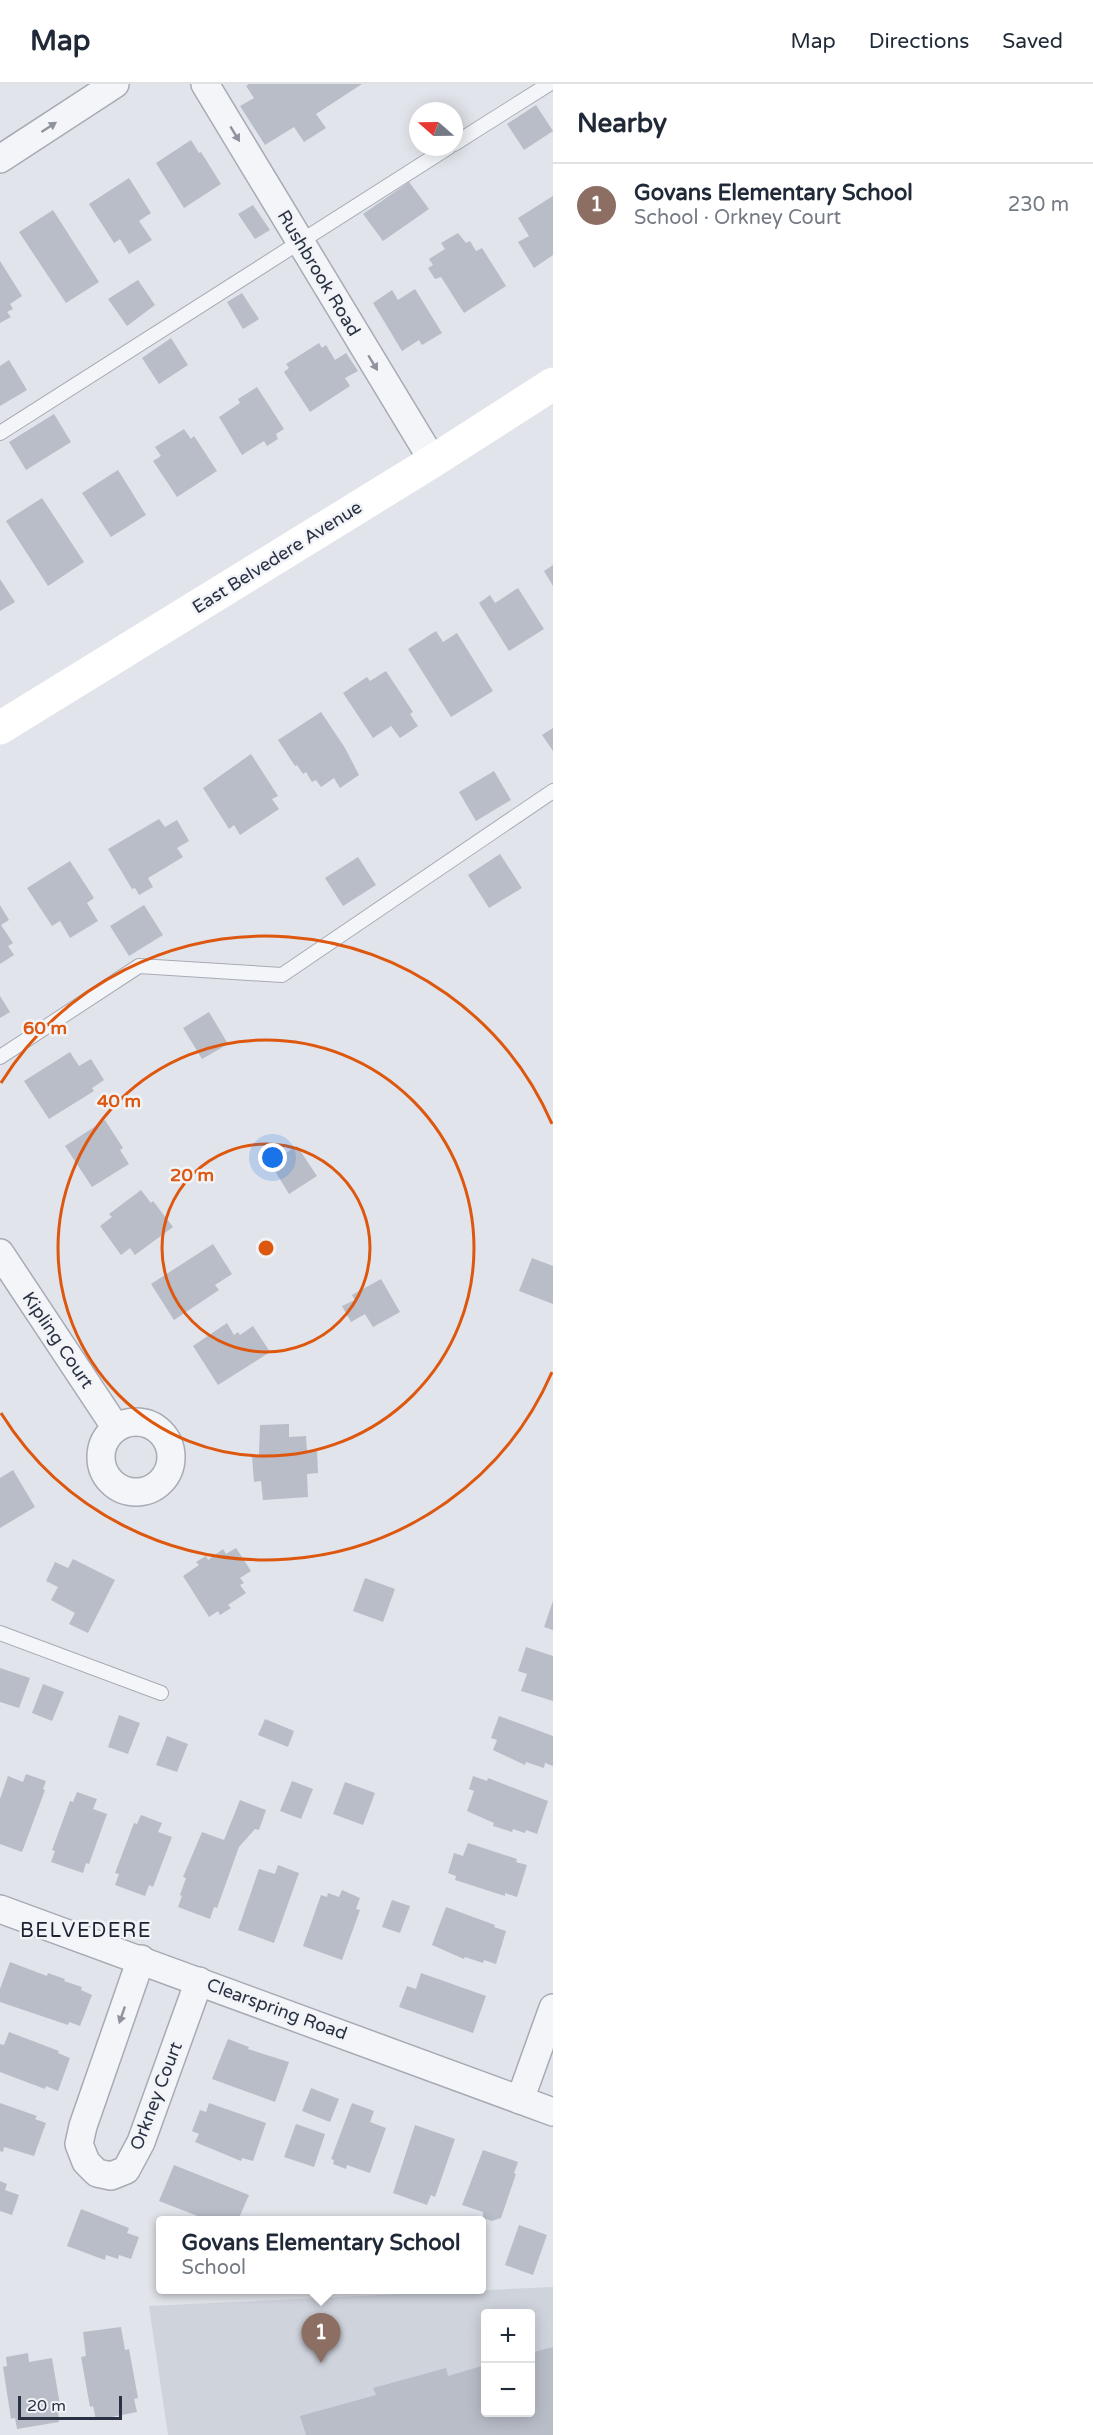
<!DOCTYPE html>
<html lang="en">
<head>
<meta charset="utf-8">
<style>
  body { margin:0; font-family:"Varela Round",sans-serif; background:#f2f2f3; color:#1f2937 }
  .controls { position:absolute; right:18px; bottom:18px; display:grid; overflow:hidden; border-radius:6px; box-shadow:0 3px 15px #0003 }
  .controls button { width:54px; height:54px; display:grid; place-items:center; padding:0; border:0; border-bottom:2px solid #e0e1e3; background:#fff; color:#1f2937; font:30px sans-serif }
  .compass { position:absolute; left:409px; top:18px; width:54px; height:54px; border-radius:50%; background:#fff; box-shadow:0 3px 15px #0003; rotate:290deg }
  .scale { position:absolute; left:18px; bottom:15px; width:104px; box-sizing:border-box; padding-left:6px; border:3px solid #293143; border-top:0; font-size:16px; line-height:21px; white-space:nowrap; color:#293143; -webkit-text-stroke:4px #f1f3f7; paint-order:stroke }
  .you { position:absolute; left:273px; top:1074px; width:21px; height:21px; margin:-15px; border:4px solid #fff; border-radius:50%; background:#1a73e8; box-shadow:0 0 0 9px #1a73e833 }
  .badge { display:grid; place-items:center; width:39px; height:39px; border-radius:50%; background:#d34250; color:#fff; font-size:20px; font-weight:700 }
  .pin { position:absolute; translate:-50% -50px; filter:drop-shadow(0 2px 3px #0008) }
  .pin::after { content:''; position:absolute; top:32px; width:21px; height:18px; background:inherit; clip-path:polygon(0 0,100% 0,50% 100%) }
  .popup { position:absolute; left:156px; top:2132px; width:330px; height:78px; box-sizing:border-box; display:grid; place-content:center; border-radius:6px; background:#fff; filter:drop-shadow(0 2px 4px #0005); font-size:20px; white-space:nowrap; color:#747a83 }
  .popup b { font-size:22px; color:#1f2937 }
  .popup::after { content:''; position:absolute; left:50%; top:100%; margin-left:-12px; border:12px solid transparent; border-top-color:#fff }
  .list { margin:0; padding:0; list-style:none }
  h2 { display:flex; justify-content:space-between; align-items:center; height:78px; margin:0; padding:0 24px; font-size:26px }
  h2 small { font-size:20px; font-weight:400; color:#747a83 }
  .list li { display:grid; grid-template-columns:39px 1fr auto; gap:18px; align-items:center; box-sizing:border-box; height:84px; padding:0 24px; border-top:2px solid #e0e1e3 }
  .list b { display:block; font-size:22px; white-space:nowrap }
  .list p { margin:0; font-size:20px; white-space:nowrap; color:#747a83 }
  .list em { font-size:20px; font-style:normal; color:#747a83 }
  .map { position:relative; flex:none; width:553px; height:2351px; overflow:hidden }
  header { display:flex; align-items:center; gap:36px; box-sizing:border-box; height:84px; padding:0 30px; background:#fff; border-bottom:2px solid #e0e1e3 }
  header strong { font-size:28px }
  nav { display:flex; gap:33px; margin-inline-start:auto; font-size:21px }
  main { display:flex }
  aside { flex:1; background:#fff }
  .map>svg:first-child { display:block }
  .built { fill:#cfd3dc; fill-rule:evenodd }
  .building { fill:#b8bdc8 }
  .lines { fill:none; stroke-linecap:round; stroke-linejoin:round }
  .service-casing { stroke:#a6abb5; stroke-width:16 }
  .minor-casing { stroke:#a6abb5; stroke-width:30 }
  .service { stroke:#f4f5f8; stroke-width:14 }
  .minor { stroke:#f4f5f8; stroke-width:27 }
  .secondary { stroke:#fff; stroke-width:33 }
  .oneway { fill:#8e939e }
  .ring { fill:none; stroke:#de570f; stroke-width:3 }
  .labels { text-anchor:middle; stroke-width:5; stroke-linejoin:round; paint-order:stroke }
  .street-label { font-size:18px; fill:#293143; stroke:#f1f3f7 }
  .neighbourhood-label { font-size:20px; letter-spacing:1.5px; fill:#1b2233; stroke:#f1f3f7 }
  .centre { fill:#de570f; stroke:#f1f3f7; stroke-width:3 }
  .ring-label { font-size:18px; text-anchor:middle; font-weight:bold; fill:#de570f; stroke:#f1f3f7; stroke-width:5; stroke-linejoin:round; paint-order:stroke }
</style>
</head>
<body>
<header>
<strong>Map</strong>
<nav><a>Map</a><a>Directions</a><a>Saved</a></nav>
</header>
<main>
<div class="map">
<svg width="553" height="2351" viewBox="0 0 553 2351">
  <rect width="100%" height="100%" fill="#e1e4ea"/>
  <!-- built -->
  <path class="built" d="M 553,2203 L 553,2351 L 168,2351 L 149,2222 ZM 485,2230 L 530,2230 L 530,2328 L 485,2328 Z"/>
  <!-- building -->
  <g class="building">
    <path d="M 249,0 L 362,0 L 316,30 L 326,44 L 304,58 L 294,43 L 265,61 L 240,22 L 254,14 L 246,2 Z"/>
    <path d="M 536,21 L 553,47 L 524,66 L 507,40 Z"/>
    <path d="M 191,56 L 199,69 L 201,68 L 221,100 L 184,124 L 156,79 Z"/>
    <path d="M 129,94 L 151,129 L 139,137 L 152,156 L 129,170 L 120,155 L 114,159 L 89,120 Z"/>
    <path d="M 409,98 L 429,125 L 383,157 L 363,130 Z"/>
    <path d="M 553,112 L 553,171 L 534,184 L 518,158 L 529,152 L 518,134 Z"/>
    <path d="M 253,121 L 270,146 L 255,155 L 238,130 Z"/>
    <path d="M 53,126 L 99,198 L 66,219 L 19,148 Z"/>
    <path d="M 458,149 L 466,159 L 470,157 L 476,167 L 482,164 L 506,202 L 464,229 L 441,193 L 435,195 L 428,184 L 433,181 L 429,175 L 445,165 L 441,159 Z"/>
    <path d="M 0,177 L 22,212 L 10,220 L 13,225 L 7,228 L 11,233 L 0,239 Z"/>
    <path d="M 138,196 L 155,221 L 127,242 L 108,215 Z"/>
    <path d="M 415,205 L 442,249 L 422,261 L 419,256 L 402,267 L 373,219 L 392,206 L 398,216 Z"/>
    <path d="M 242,209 L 259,235 L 243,245 L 227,218 Z"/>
    <path d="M 171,254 L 188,281 L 159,300 L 142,274 Z"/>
    <path d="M 319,259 L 322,264 L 326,261 L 335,276 L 346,269 L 358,287 L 345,294 L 350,302 L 310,328 L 284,288 L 289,284 L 286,280 Z"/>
    <path d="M 9,276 L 27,306 L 0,322 L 0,282 Z"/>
    <path d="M 257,303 L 284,345 L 276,350 L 278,355 L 267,362 L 264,357 L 242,371 L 219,333 L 240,319 L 238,315 Z"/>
    <path d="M 54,330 L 71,358 L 26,386 L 9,358 Z"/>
    <path d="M 184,345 L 191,355 L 194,352 L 217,387 L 177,413 L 153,377 L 161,372 L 155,363 Z"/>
    <path d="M 118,386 L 146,431 L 111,453 L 82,409 Z"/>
    <path d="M 42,414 L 84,478 L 48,502 L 6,437 Z"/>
    <path d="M 553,481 L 553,502 L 544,487 Z"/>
    <path d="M 0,495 L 15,518 L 0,527 Z"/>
    <path d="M 518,504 L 544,545 L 509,567 L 479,519 L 490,511 L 495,519 Z"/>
    <path d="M 436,547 L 443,558 L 457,549 L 493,607 L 451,633 L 408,565 Z"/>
    <path d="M 386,587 L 413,628 L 410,630 L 418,642 L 400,654 L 391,642 L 373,654 L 343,609 L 367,593 L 370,597 Z"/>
    <path d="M 321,628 L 345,664 L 359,691 L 340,704 L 334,694 L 321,703 L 316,696 L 312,698 L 306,688 L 303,690 L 297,681 L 295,682 L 278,656 Z"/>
    <path d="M 553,644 L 553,667 L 542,651 Z"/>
    <path d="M 251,670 L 278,712 L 272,715 L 279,725 L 240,751 L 234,741 L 229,745 L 203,704 Z"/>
    <path d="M 494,687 L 511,716 L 476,737 L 459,708 Z"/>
    <path d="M 159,735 L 165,743 L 177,736 L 189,757 L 177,764 L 183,773 L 148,794 L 153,803 L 139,811 L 135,804 L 132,805 L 108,765 Z"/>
    <path d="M 500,770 L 522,804 L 489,824 L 468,791 Z"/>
    <path d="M 358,773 L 376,801 L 343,822 L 325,794 Z"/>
    <path d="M 70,777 L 94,814 L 87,819 L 98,837 L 70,854 L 60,837 L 52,842 L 27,804 Z"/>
    <path d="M 0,821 L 9,836 L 1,841 L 13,859 L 8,862 L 14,871 L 0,880 Z"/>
    <path d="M 144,821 L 163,851 L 129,872 L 110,842 Z"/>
    <path d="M 0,912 L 10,928 L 0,934 Z"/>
    <path d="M 209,928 L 228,960 L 202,975 L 183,944 Z"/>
    <path d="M 70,968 L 79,982 L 91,975 L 104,996 L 92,1004 L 94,1007 L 49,1035 L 24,997 Z"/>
    <path d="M 105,1036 L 123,1064 L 120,1066 L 129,1080 L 92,1103 L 65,1062 Z"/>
    <path d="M 297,1062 L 317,1092 L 289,1110 L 270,1079 Z"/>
    <path d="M 141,1106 L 151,1119 L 153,1117 L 173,1143 L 135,1171 L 130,1164 L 121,1171 L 100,1142 L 112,1133 L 109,1130 Z"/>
    <path d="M 213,1160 L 232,1190 L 215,1201 L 219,1206 L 174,1236 L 151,1200 Z"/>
    <path d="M 532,1174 L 553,1182 L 553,1220 L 519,1207 Z"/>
    <path d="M 381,1195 L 400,1228 L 373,1243 L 365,1230 L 351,1238 L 342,1222 L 355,1216 L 352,1211 Z"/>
    <path d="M 227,1239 L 234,1251 L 238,1248 L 240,1251 L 253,1242 L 270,1268 L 218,1301 L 193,1262 Z"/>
    <path d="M 289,1340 L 289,1353 L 306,1352 L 307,1367 L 317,1366 L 318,1389 L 307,1390 L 308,1413 L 263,1416 L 261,1397 L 254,1398 L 252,1372 L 259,1371 L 260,1341 Z"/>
    <path d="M 13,1386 L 35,1423 L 0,1444 L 0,1394 Z"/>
    <path d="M 236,1464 L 251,1487 L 240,1494 L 244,1499 L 240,1501 L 246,1509 L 228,1521 L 231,1524 L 220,1531 L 218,1527 L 209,1533 L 183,1492 L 199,1481 L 196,1478 L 206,1472 L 208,1476 L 223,1465 L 226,1470 Z"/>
    <path d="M 73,1475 L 115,1496 L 88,1549 L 69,1540 L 75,1529 L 51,1516 L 58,1503 L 46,1497 L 55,1478 L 68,1484 Z"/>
    <path d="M 365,1494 L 395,1505 L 383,1538 L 353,1527 Z"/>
    <path d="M 553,1517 L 553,1546 L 544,1543 Z"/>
    <path d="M 526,1563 L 553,1572 L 553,1617 L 521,1607 L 527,1590 L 518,1587 Z"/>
    <path d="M 0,1584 L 30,1594 L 19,1624 L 0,1618 Z"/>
    <path d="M 43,1600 L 64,1608 L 52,1637 L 32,1629 Z"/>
    <path d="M 119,1631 L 140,1639 L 128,1670 L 108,1663 Z"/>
    <path d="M 499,1632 L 553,1652 L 553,1682 L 545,1679 L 544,1684 L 526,1678 L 525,1681 L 493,1666 L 497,1656 L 491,1654 Z"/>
    <path d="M 265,1635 L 294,1647 L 288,1663 L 258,1651 Z"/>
    <path d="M 167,1652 L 188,1660 L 177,1688 L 156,1681 Z"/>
    <path d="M 26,1690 L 46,1697 L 43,1705 L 45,1706 L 22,1768 L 0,1760 L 0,1715 L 8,1692 L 23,1698 Z"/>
    <path d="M 473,1692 L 487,1697 L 488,1694 L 548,1717 L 537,1750 L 526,1746 L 525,1749 L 513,1745 L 512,1748 L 493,1742 L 494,1739 L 467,1727 L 474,1707 L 469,1705 Z"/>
    <path d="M 292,1697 L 313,1705 L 301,1735 L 280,1727 Z"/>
    <path d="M 345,1698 L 375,1709 L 363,1741 L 333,1730 Z"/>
    <path d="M 77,1708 L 97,1715 L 93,1725 L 107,1730 L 89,1780 L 86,1779 L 83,1789 L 51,1778 L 55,1767 L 52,1766 L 70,1717 L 73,1718 Z"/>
    <path d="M 240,1716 L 266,1726 L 259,1746 L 255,1745 L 239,1763 L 217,1824 L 214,1823 L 210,1835 L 178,1823 L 182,1812 L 180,1811 L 186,1794 L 183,1793 L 202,1748 L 224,1756 Z"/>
    <path d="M 141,1731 L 162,1739 L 158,1748 L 172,1753 L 153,1803 L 149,1801 L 145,1812 L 115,1801 L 119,1790 L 115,1789 L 134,1739 L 137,1740 Z"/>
    <path d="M 468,1759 L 517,1775 L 516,1778 L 527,1781 L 517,1813 L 505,1809 L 505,1812 L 455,1796 L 456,1792 L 448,1789 L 454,1769 L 463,1772 Z"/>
    <path d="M 278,1781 L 299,1789 L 274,1859 L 238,1846 L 259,1785 L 275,1790 Z"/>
    <path d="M 342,1806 L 360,1814 L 356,1825 L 360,1826 L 342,1876 L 303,1862 L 321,1811 L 327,1813 L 328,1809 L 339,1813 Z"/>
    <path d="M 392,1816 L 410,1822 L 400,1849 L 382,1843 Z"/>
    <path d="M 446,1823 L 495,1841 L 494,1843 L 506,1847 L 496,1880 L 484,1876 L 483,1879 L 465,1873 L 464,1875 L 432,1861 Z"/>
    <path d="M 10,1878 L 47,1892 L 48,1889 L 65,1895 L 64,1897 L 82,1903 L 81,1906 L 92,1911 L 80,1942 L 69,1938 L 68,1941 L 0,1918 L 0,1905 Z"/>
    <path d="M 421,1889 L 486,1912 L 473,1949 L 399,1923 L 407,1902 L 416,1905 Z"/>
    <path d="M 9,1948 L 59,1967 L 58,1969 L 70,1974 L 58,2007 L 46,2002 L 45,2005 L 0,1988 L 0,1960 L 4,1961 Z"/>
    <path d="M 228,1955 L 249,1963 L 248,1965 L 289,1978 L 275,2018 L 212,1995 Z"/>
    <path d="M 311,2004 L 339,2015 L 330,2038 L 302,2027 Z"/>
    <path d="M 0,2019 L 37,2032 L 35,2035 L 46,2039 L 34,2072 L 4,2063 L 3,2068 L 0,2067 Z"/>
    <path d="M 209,2019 L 266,2039 L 253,2077 L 242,2074 L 241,2077 L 195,2058 L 199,2050 L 192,2047 L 200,2026 L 206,2028 Z"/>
    <path d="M 352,2019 L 374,2027 L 370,2038 L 386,2044 L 370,2089 L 347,2081 L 346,2085 L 333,2080 L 334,2076 L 331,2075 Z"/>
    <path d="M 296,2040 L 325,2050 L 314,2083 L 284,2073 Z"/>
    <path d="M 415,2041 L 455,2055 L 435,2113 L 431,2111 L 427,2121 L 393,2109 Z"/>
    <path d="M 483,2066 L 518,2078 L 514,2089 L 516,2090 L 501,2134 L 492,2137 L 483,2134 L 483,2128 L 462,2121 Z"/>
    <path d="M 174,2081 L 249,2111 L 238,2136 L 223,2133 L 221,2136 L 208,2136 L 159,2117 Z"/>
    <path d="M 0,2097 L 7,2100 L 5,2106 L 19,2111 L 12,2131 L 0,2127 Z"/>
    <path d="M 81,2125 L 129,2144 L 127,2149 L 139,2153 L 131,2175 L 119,2171 L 118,2175 L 106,2171 L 105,2176 L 67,2162 Z"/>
    <path d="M 519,2141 L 547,2151 L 533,2191 L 505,2181 Z"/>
    <path d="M 121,2243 L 125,2266 L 129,2265 L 138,2314 L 134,2315 L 137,2328 L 96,2336 L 93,2322 L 90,2323 L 81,2273 L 86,2272 L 83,2248 Z"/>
    <path d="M 553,2263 L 553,2351 L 306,2351 L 300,2332 L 376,2311 L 373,2304 L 446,2284 L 448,2292 L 485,2281 L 485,2328 L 530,2328 L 530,2269 Z"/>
    <path d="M 28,2269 L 29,2278 L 52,2274 L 61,2327 L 58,2327 L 59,2338 L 17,2345 L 15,2334 L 11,2335 L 3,2283 L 7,2282 L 6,2273 Z"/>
  </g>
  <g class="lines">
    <defs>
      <g id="service">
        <path d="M 454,60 L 549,0"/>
        <path d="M 0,349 L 449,63"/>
        <path d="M 0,973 L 139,882 L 282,891 L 553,707"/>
        <path d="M 0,1549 L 161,1609"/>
      </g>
      <g id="minor">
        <path d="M 205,0 L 433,377"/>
        <path d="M 0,75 L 115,0"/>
        <path d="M 0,1169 L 116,1344"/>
        <circle cx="136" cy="1373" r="35"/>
        <path d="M 0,1825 L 553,2028"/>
        <path d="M 141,1875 L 83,2042 L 79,2060 L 86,2078 L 97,2089 L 111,2092 L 126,2086 L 141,2058 L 199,1897"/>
        <path d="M 520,2016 L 553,1924"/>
      </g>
    </defs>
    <!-- service casing -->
    <use href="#service" class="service-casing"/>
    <!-- minor casing -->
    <use href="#minor" class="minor-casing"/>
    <!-- service -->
    <use href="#service" class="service"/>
    <!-- minor -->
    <use href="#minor" class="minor"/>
    <!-- secondary -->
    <path class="secondary" d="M 0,644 L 433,377 L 553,300"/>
  </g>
  <!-- one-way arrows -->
  <defs><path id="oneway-solid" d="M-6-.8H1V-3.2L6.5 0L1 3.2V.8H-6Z" transform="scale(1.5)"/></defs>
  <g class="oneway">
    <use href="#oneway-solid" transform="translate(49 43) rotate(-33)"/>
    <use href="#oneway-solid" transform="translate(235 50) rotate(59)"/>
    <use href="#oneway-solid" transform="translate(373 279) rotate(59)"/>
    <use href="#oneway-solid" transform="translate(122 1931) rotate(109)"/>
  </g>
  <!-- distance rings -->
  <g class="ring">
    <circle cx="266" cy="1164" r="104"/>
    <circle cx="266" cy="1164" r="208"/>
    <path d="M552 1288A312 312 0 0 1 1 1329M1 999A312 312 0 0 1 552 1040"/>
  </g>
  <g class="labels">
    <!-- street labels -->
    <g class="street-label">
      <text transform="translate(319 189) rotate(59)" y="6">Rushbrook Road</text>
      <text transform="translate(277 473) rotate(-32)" y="6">East Belvedere Avenue</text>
      <text transform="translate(58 1256) rotate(56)" y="6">Kipling Court</text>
      <text transform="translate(277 1925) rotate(20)" y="6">Clearspring Road</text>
      <text transform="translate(156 2012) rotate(-69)" y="6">Orkney Court</text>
    </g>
    <!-- neighbourhood labels -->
    <g class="neighbourhood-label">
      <text x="86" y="1853">BELVEDERE</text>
    </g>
  </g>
  <circle cx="266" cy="1164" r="9" class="centre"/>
  <g class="ring-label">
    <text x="45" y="950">60 m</text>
    <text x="119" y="1023">40 m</text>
    <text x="192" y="1097">20 m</text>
  </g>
</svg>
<div class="controls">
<button>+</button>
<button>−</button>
</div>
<svg class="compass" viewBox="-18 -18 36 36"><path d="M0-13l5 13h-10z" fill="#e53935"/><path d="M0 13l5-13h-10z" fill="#747a83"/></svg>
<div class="scale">20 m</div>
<div class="you"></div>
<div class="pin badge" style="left:321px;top:2279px;background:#8d6e63">1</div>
<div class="popup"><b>Govans Elementary School</b>School</div>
</div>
<aside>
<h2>Nearby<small></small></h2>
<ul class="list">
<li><span class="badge" style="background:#8d6e63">1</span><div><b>Govans Elementary School</b><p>School · Orkney Court</p></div><em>230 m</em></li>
</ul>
</aside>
</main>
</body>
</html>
